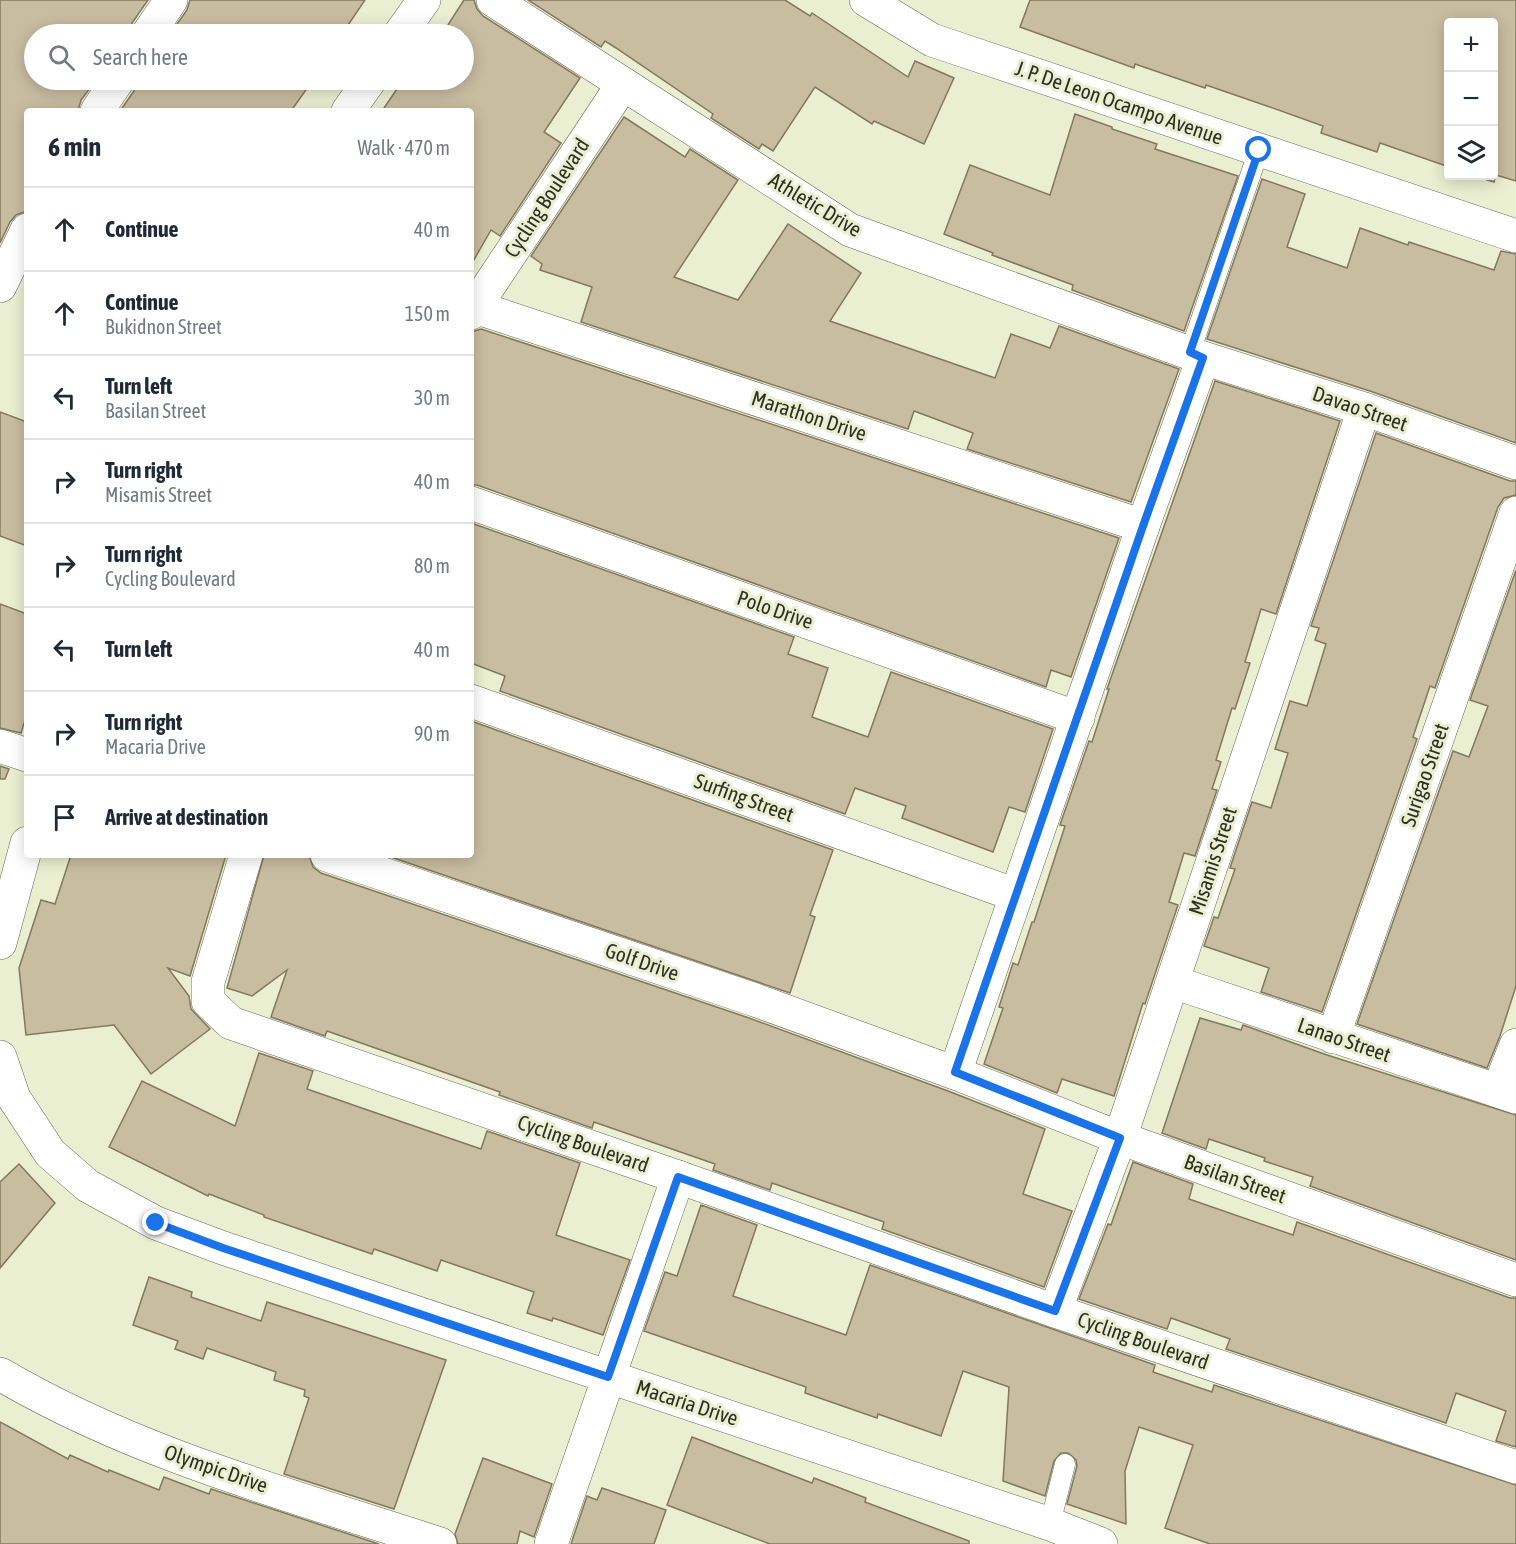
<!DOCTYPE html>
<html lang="en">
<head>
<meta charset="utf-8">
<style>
  body { margin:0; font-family:"Asap Condensed",sans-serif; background:#f2f2f3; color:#1f2937 }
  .controls { position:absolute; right:18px; top:18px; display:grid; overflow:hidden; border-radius:6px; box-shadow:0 3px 15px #0003 }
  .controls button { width:54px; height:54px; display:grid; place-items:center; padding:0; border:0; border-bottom:2px solid #e0e1e3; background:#fff; color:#1f2937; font:30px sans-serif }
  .stop { position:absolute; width:18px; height:18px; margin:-14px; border:4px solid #1a73e8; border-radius:50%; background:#fff }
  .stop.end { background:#1a73e8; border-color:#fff; box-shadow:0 2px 6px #0008 }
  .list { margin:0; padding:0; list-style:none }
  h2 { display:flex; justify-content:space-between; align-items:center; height:78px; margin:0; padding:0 24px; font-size:26px }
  h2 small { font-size:20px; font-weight:400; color:#747a83 }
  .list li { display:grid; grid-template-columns:39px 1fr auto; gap:18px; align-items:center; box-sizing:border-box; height:84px; padding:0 24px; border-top:2px solid #e0e1e3 }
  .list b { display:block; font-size:22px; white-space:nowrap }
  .list p { margin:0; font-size:20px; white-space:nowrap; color:#747a83 }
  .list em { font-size:20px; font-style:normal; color:#747a83 }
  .icon { flex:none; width:33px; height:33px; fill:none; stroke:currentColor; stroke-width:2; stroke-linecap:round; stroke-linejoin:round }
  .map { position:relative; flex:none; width:1516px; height:1544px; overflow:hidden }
  .search { position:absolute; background:#fff; box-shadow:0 3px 15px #0003; left:24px; top:24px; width:450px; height:66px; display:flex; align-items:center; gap:15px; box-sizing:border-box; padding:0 21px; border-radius:33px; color:#747a83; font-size:22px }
  .panel { position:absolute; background:#fff; box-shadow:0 3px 15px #0003; left:24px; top:108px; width:450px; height:750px; border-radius:6px }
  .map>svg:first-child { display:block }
  .building { fill:#c8bca1; stroke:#83785f; stroke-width:1.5 }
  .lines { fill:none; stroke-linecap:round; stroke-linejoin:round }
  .service-casing { stroke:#676a50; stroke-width:21 }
  .minor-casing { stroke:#676a50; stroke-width:34 }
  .tertiary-casing { stroke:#676a50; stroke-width:34 }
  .service { stroke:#fff; stroke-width:20 }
  .minor { stroke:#fff; stroke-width:33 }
  .tertiary { stroke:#fff; stroke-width:33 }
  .route { stroke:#1a73e8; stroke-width:8 }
  .labels { text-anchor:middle; stroke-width:6; stroke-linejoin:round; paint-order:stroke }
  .street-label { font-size:21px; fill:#2d2f24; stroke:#ebefd1 }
</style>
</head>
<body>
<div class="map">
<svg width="1516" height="1544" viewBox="0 0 1516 1544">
  <rect width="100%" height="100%" fill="#ebefd1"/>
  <!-- building -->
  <g class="building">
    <path d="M 0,0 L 148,0 L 132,23 L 130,34 L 34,34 L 34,80 L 96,80 L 81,100 L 78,111 L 27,111 L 27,211 L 16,215 L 10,222 L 0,243 Z"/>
    <path d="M 190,0 L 365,0 L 342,34 L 170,34 L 187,10 Z"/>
    <path d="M 464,0 L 474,0 L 477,9 L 483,16 L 580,78 L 544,132 L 561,143 L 500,236 L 491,230 L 471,265 L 471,111 L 382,111 L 403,80 L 464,80 L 464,34 L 442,34 Z"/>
    <path d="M 528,0 L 785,0 L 810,16 L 812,13 L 908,77 L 915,61 L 954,78 L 924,144 L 874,121 L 872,124 L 815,87 L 773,151 L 762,144 L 759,149 L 711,118 L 713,114 L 616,48 L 605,41 L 601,47 Z"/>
    <path d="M 1030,0 L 1516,0 L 1516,181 L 1496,175 L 1494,182 L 1475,176 L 1494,176 L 1494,22 L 1449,22 L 1449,167 L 1380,143 L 1377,152 L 1321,133 L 1323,126 L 1267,106 L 1206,85 L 1205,88 L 1135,64 L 1134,68 L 1020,27 Z"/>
    <path d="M 136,80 L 313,80 L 291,111 L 120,111 L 134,91 Z"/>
    <path d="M 1075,114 L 1112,127 L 1112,129 L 1157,144 L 1155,149 L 1238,176 L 1184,331 L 1072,290 L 1073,285 L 992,255 L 993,253 L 944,234 L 970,165 L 1050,195 Z"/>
    <path d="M 624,117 L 685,157 L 690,149 L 738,180 L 674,277 L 738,300 L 788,224 L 861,273 L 830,321 L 995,378 L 1011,334 L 1050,348 L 1059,326 L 1179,369 L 1131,502 L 967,449 L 973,433 L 914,411 L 908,429 L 581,322 L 592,287 L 540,270 L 542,264 L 531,256 Z"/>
    <path d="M 1262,179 L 1305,194 L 1287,247 L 1347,268 L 1360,228 L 1408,245 L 1409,242 L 1494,270 L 1501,251 L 1516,254 L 1516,443 L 1370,391 L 1207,339 Z"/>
    <path d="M 481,329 L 1119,538 L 1071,677 L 1051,670 L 1046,687 L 477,485 L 471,485 L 471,332 Z"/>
    <path d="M 1215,381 L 1340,421 L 1276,614 L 1261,609 L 1245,662 L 1250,663 L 1235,709 L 1232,708 L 1216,760 L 1221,762 L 1212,789 L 1217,790 L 1195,856 L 1184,853 L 1169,902 L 1178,905 L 1145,1004 L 1143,1003 L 1114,1096 L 1062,1079 L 1057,1093 L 984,1064 L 1003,1008 L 999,1007 L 1013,963 L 1018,965 L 1032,922 L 1034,922 L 1065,826 L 1060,825 L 1089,741 L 1092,742 L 1109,689 L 1107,689 Z"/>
    <path d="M 0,412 L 27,422 L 27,546 L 0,536 Z"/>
    <path d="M 1376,433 L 1510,481 L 1516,481 L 1516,495 L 1504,498 L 1498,507 L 1435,688 L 1430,686 L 1413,737 L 1417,739 L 1322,1012 L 1261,992 L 1269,968 L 1204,946 L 1214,917 L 1218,918 L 1235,869 L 1230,868 L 1252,802 L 1271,808 L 1288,753 L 1275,749 L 1290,701 L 1307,706 L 1326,644 L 1315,640 L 1319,628 L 1311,626 Z"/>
    <path d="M 471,523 L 794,637 L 788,654 L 828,668 L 812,717 L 868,737 L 891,672 L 1053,729 L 1025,812 L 1009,807 L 993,852 L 902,818 L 906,806 L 855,788 L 845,814 L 500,691 L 505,676 L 471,663 Z"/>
    <path d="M 1516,570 L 1516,986 L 1500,1036 L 1487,1068 L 1357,1024 L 1453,751 L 1469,757 L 1488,706 L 1470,700 Z"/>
    <path d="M 0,604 L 27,614 L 27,714 L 21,733 L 0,728 Z"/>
    <path d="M 471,721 L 833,850 L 810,915 L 815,917 L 790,993 L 385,855 L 471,855 Z"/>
    <path d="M 0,766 L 9,769 L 5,779 L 0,779 Z"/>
    <path d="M 71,855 L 226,855 L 190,976 L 168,968 L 189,996 L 191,1009 L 210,1029 L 151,1074 L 114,1025 L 26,1035 L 19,968 L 41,900 L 55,904 Z"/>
    <path d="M 264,855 L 309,855 L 313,867 L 321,873 L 749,1018 L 948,1091 L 1045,1129 L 1023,1194 L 1072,1211 L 1044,1287 L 882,1229 L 884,1222 L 812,1197 L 772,1183 L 770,1190 L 713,1170 L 715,1164 L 594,1122 L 592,1128 L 499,1095 L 500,1092 L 327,1031 L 325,1036 L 271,1017 L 287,970 L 252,996 L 227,988 Z"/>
    <path d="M 1200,1018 L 1241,1030 L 1243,1025 L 1327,1055 L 1516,1115 L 1516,1260 L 1310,1186 L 1313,1177 L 1264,1161 L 1265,1158 L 1209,1139 L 1206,1149 L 1162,1133 Z"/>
    <path d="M 259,1053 L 313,1071 L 307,1089 L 382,1115 L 481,1149 L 487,1131 L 580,1163 L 556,1235 L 630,1260 L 603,1335 L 553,1318 L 552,1321 L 527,1313 L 534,1292 L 441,1260 L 437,1271 L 374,1249 L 372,1254 L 264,1217 L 264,1215 L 209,1194 L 208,1196 L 109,1147 L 142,1081 L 235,1126 Z"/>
    <path d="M 1133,1162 L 1193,1184 L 1189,1199 L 1293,1235 L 1297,1222 L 1510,1298 L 1516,1298 L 1516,1447 L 1496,1441 L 1506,1411 L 1456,1393 L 1446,1423 L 1226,1349 L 1230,1339 L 1171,1318 L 1167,1329 L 1079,1299 L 1108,1224 L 1111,1225 Z"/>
    <path d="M 19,1164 L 55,1203 L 0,1268 L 0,1182 Z"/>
    <path d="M 701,1205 L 757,1225 L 733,1296 L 846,1335 L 870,1265 L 1155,1365 L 1153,1372 L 1212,1392 L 1214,1385 L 1516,1485 L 1516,1544 L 1210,1544 L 1165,1528 L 1193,1445 L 1139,1427 L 1125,1471 L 1126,1524 L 1067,1504 L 1077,1466 L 1076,1460 L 1068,1453 L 1061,1453 L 1054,1461 L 1045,1496 L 1003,1481 L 1009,1387 L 963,1371 L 941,1436 L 878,1414 L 877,1418 L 805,1393 L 806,1387 L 644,1331 L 665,1272 L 677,1276 Z"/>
    <path d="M 149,1277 L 192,1292 L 191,1297 L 261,1321 L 267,1302 L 446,1360 L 394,1509 L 284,1474 L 309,1398 L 304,1396 L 305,1390 L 274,1380 L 276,1372 L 207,1348 L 203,1359 L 175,1349 L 178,1341 L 133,1325 Z"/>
    <path d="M 0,1422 L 68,1459 L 70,1455 L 108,1472 L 109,1470 L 159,1490 L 164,1477 L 209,1494 L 211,1489 L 379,1544 L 0,1544 Z"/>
    <path d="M 692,1437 L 812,1483 L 814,1478 L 866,1498 L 865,1502 L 969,1541 L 969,1544 L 770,1544 L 667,1505 Z"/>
    <path d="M 483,1458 L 552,1484 L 534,1537 L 520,1531 L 517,1544 L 458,1544 L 455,1534 Z"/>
    <path d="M 602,1488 L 666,1510 L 654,1544 L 571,1544 L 587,1496 L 597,1500 Z"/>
  </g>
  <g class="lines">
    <defs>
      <g id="service">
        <path d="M 1190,352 L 1259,150"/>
        <path d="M 1050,1524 L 1065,1464"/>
      </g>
      <g id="minor">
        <path d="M 493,0 L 850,230 L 1203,358 L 1364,409 L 1516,463"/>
        <path d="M 866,0 L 932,40 L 1516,236"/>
        <path d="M 148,34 L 171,0"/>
        <path d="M 97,111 L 118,80"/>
        <path d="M 0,286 L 27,230"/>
        <path d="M 475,307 L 1143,526"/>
        <path d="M 471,313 L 623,84"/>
        <path d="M 471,503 L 1078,718"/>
        <path d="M 471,701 L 1016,895"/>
        <path d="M 0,746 L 27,755"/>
        <path d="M 246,855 L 208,982 L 208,1001 L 231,1023 L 678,1177 L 1055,1311 L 1516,1467"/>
        <path d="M 327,855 L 755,1000 L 955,1073 L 1120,1138 L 1516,1280"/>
        <path d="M 1173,982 L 1516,1097"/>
        <path d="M 1333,1037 L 1516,513"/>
        <path d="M 955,1073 L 1143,526 L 1203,358"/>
        <path d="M 1498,1091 L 1516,1045"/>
        <path d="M 1055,1311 L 1120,1138 L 1364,409"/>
        <path d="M 0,1374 C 136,1454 291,1495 440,1544"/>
        <path d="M 551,1544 L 678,1177"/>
      </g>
      <g id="tertiary">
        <path d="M 400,34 L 424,0"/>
        <path d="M 348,111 L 370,80"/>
        <path d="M 0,943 L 27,843"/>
        <path d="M 0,1057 L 14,1098 L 50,1153 L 88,1186 L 156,1223 L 223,1248 L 1050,1524 L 1101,1544"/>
      </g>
    </defs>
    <!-- service casing -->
    <use href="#service" class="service-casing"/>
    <!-- minor casing -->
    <use href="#minor" class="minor-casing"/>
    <!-- tertiary casing -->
    <use href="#tertiary" class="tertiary-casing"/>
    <!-- service -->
    <use href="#service" class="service"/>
    <!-- minor -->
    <use href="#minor" class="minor"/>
    <!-- tertiary -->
    <use href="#tertiary" class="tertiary"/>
  </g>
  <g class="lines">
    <!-- route -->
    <path class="route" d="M 156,1223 L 223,1248 L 608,1377 L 678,1177 L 1055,1311 L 1120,1138 L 955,1072 L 1143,526 L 1203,358 L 1190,352 L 1259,150"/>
  </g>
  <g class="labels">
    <!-- street labels -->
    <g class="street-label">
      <text transform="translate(1119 103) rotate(19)" y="7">J. P. De Leon Ocampo Avenue</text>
      <text transform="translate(547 198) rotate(-57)" y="7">Cycling Boulevard</text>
      <text transform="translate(815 205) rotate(31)" y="7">Athletic Drive</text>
      <text transform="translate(1360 409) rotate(19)" y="7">Davao Street</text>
      <text transform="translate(809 416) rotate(18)" y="7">Marathon Drive</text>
      <text transform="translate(775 610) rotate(19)" y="7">Polo Drive</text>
      <text transform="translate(1425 775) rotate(-71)" y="7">Surigao Street</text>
      <text transform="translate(744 798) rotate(20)" y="7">Surfing Street</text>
      <text transform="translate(1213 861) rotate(-72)" y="7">Misamis Street</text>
      <text transform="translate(642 962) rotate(19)" y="7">Golf Drive</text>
      <text transform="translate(1344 1040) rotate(19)" y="7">Lanao Street</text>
      <text transform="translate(583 1144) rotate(19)" y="7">Cycling Boulevard</text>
      <text transform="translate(1235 1179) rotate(20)" y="7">Basilan Street</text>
      <text transform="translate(1143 1341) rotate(19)" y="7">Cycling Boulevard</text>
      <text transform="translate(687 1403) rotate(18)" y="7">Macaria Drive</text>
      <text transform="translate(216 1469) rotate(19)" y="7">Olympic Drive</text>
    </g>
  </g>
</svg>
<div class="controls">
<button>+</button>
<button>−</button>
<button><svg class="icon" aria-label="layers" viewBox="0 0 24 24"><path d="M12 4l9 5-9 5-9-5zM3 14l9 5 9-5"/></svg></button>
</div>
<div class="stop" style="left:1259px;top:150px"></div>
<div class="stop end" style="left:156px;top:1223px"></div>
<div class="search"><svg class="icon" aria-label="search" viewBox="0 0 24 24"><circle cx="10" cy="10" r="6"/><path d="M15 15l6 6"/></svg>Search here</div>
<section class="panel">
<h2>6 min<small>Walk · 470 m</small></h2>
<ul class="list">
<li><svg class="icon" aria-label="ahead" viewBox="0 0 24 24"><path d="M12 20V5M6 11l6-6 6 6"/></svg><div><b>Continue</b></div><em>40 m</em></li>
<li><svg class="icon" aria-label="ahead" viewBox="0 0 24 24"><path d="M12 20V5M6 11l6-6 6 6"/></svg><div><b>Continue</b><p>Bukidnon Street</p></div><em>150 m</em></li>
<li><svg class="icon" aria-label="left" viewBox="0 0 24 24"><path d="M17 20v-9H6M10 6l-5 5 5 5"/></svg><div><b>Turn left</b><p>Basilan Street</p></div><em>30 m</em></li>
<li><svg class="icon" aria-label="right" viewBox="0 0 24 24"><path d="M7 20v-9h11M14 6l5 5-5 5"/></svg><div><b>Turn right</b><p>Misamis Street</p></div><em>40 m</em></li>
<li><svg class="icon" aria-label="right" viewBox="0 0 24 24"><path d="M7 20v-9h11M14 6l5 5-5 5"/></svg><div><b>Turn right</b><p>Cycling Boulevard</p></div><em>80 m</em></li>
<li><svg class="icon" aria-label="left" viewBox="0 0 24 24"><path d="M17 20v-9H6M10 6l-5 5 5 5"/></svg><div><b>Turn left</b></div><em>40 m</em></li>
<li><svg class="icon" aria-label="right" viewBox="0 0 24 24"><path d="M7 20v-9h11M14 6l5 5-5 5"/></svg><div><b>Turn right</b><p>Macaria Drive</p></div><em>90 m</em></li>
<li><svg class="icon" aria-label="arrive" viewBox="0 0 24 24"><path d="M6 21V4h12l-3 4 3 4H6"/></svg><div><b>Arrive at destination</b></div></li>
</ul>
</section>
</div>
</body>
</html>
